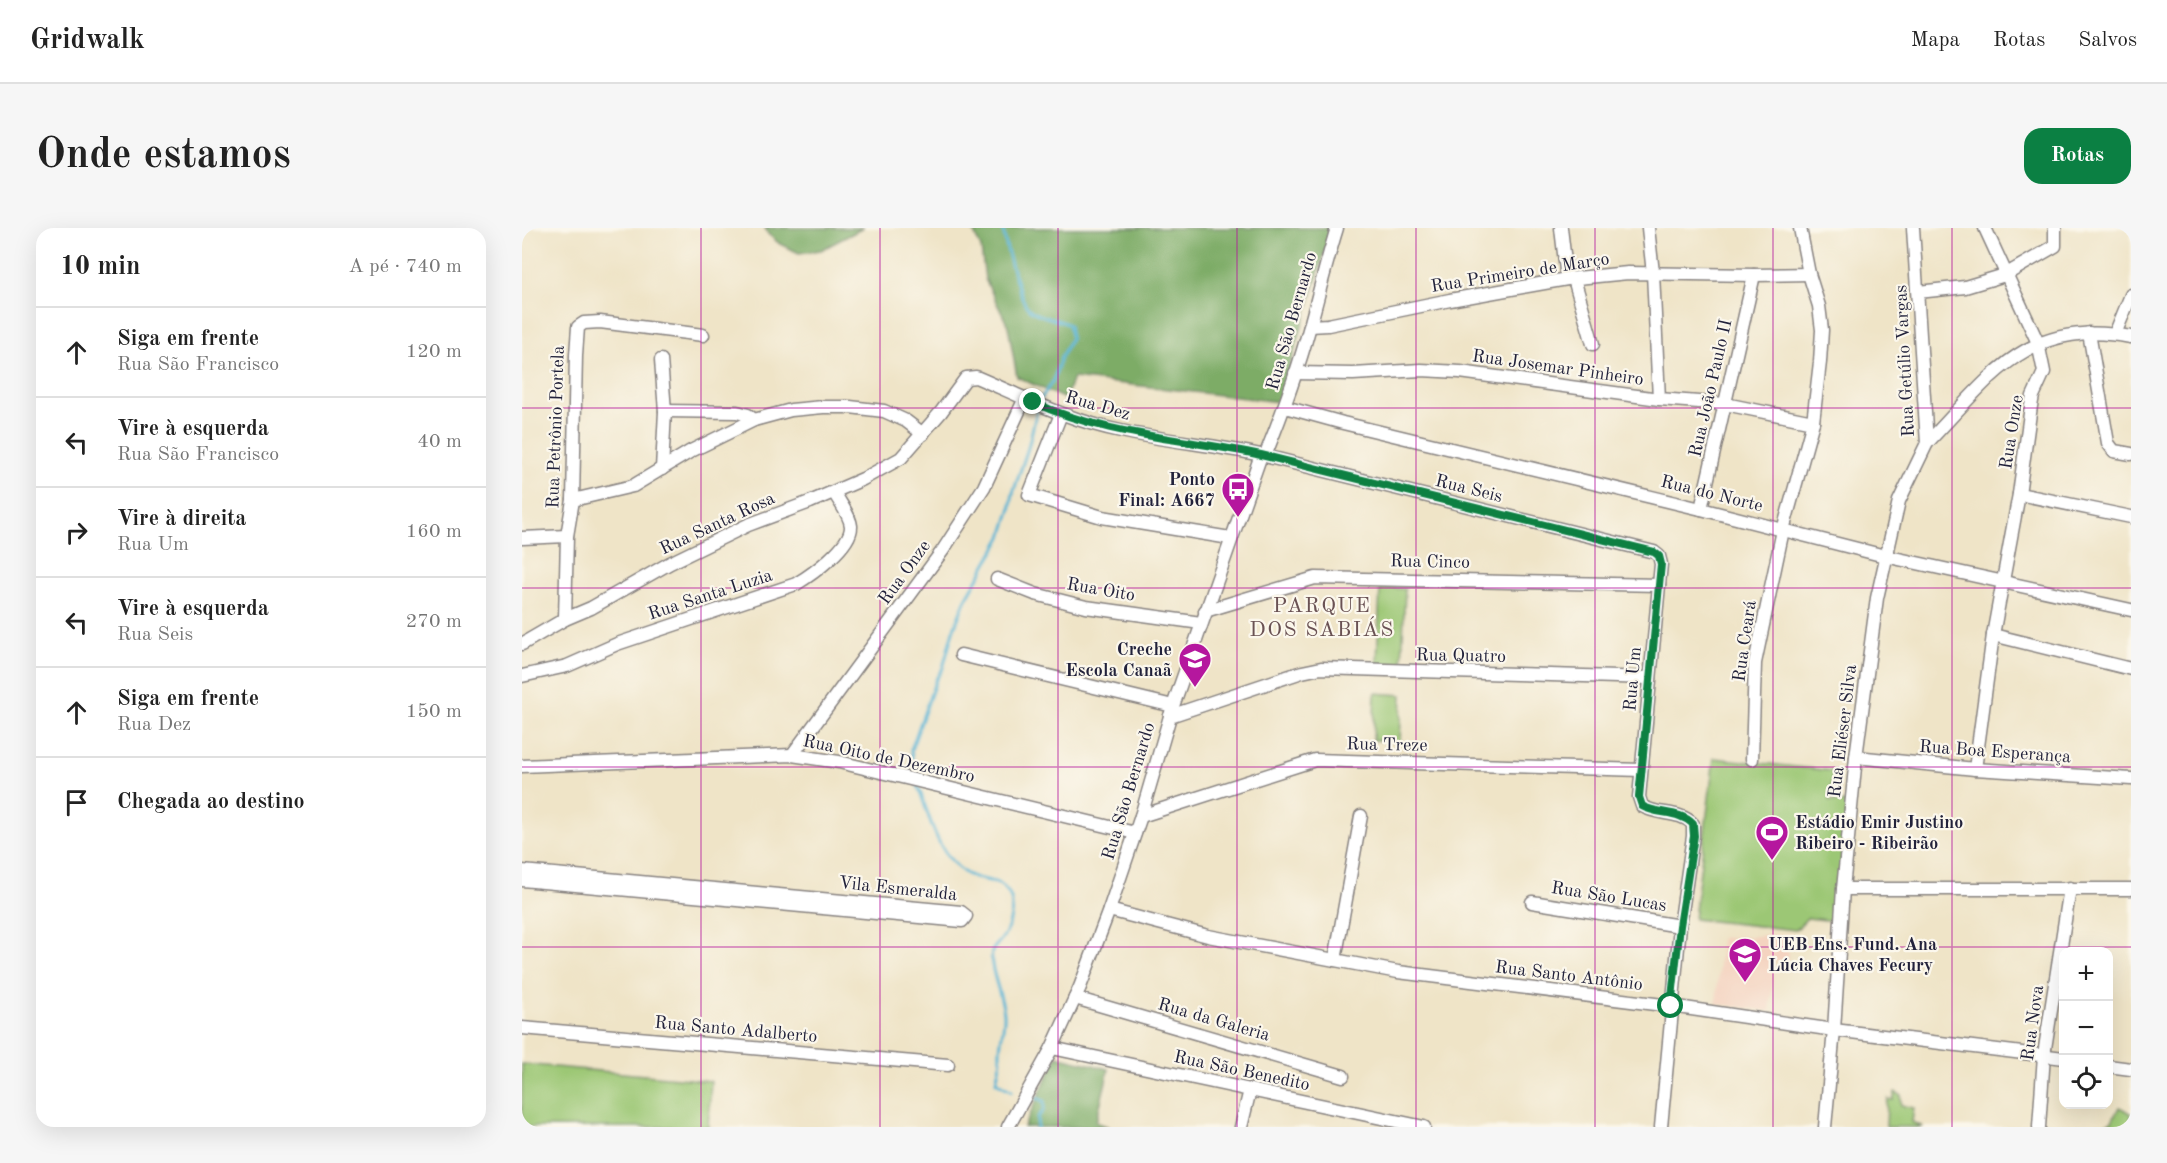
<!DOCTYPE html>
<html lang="pt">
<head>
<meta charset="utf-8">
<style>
  body { margin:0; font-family:"Old Standard TT",serif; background:#f6f6f6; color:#222 }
  .controls { position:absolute; right:18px; bottom:18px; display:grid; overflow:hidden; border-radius:12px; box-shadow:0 6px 24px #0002 }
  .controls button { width:54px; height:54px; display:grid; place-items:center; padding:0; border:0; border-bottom:2px solid #e0e0e0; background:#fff; color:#222; font:30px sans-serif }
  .stop { position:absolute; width:18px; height:18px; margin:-14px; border:4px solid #0b8043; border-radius:50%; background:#fff }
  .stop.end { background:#0b8043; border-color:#fff; box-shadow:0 2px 6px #0008 }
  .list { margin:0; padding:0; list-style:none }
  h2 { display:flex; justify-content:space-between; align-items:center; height:78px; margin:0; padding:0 24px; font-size:26px }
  h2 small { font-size:20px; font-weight:400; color:#767676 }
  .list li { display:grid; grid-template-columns:39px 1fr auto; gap:18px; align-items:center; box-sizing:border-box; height:90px; padding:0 24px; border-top:2px solid #e0e0e0 }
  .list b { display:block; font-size:22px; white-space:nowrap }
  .list p { margin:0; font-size:20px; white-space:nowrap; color:#767676 }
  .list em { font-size:20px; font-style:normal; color:#767676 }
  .icon { flex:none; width:33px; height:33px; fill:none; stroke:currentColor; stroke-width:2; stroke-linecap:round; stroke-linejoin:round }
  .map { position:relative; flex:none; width:1609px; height:899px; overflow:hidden; border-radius:18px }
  header { display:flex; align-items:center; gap:36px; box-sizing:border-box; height:84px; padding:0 30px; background:#fff; border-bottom:2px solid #e0e0e0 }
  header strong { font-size:28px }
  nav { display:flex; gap:33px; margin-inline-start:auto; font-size:21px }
  .intro { display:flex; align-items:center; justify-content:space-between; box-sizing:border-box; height:144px; padding:0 36px }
  h1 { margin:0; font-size:42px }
  .button { padding:15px 27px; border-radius:18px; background:#0b8043; color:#fff; font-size:21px; font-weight:700 }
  main { display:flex; gap:36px; padding:0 36px }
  aside { flex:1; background:#fff; border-radius:18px; box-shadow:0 6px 24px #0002 }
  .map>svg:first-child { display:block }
  .built { fill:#f4d3c0 }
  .green { fill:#9cc774; stroke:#5f7458; stroke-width:1.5 }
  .forest { fill:#7dac66; stroke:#506750; stroke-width:1.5 }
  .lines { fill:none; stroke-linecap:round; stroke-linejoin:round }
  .stream { stroke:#56b4d4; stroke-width:3 }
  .minor-casing { stroke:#888381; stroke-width:15 }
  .minor { stroke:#fff; stroke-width:12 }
  .route { stroke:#0b8043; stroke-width:8 }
  .grid { fill:none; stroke:#b5179e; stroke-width:1.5; stroke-opacity:0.55 }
  .labels { text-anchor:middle; stroke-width:4.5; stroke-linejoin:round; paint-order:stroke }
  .street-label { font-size:18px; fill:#22223b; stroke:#fbf7ec }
  .poi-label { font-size:18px; font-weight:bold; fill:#22223b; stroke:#fbf7ec; text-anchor:end }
  .quarter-label { font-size:21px; letter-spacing:1.5px; fill:#6a5254; stroke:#fbf7ec }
</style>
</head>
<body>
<header>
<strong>Gridwalk</strong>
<nav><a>Mapa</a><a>Rotas</a><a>Salvos</a></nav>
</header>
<div class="intro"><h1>Onde estamos</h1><a class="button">Rotas</a></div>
<main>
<aside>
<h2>10 min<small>A pé · 740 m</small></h2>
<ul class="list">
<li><svg class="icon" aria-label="ahead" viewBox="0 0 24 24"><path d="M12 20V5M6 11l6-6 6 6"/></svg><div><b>Siga em frente</b><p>Rua São Francisco</p></div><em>120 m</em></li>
<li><svg class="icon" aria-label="left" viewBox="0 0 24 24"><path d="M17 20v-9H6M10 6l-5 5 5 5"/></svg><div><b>Vire à esquerda</b><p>Rua São Francisco</p></div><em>40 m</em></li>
<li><svg class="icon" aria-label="right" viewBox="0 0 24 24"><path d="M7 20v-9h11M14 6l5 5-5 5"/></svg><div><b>Vire à direita</b><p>Rua Um</p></div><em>160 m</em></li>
<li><svg class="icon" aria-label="left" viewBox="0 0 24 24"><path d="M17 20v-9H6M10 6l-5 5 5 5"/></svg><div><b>Vire à esquerda</b><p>Rua Seis</p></div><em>270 m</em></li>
<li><svg class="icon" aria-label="ahead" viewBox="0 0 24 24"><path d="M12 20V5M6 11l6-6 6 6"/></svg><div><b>Siga em frente</b><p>Rua Dez</p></div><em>150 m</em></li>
<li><svg class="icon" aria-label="arrive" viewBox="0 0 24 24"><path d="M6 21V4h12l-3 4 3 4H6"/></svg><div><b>Chegada ao destino</b></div></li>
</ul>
</aside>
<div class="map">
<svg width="1609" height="899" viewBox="0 0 1609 899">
  <rect width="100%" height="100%" fill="#fbf7ec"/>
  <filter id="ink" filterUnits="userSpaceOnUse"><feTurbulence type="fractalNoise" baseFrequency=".0167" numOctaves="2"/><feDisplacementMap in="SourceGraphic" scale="12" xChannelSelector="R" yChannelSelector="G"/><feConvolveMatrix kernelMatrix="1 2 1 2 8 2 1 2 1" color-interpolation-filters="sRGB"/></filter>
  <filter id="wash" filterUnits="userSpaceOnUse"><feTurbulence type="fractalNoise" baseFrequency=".008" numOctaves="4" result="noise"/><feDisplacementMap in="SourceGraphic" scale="24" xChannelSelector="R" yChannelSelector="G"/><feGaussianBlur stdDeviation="1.35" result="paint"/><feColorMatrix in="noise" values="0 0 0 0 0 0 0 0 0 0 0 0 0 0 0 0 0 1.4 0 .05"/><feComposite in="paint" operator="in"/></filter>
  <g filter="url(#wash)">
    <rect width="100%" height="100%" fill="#efe4c7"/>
    <!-- built -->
    <path class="built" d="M 1269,706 L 1265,734 L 1253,732 L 1248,783 L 1194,776 L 1199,710 Z"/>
    <!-- green -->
    <g class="green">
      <path d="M 858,359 L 883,361 L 880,437 L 855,436 Z"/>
      <path d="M 853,465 L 880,467 L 878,514 L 851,512 Z"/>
      <path d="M 1192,530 L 1311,543 L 1307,573 L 1325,575 L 1314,693 L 1285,690 L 1274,702 L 1172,691 Z"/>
      <path d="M 0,836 L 189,853 L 186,899 L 0,899 Z"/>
      <path d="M 1373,864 L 1379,867 L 1379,877 L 1392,880 L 1390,894 L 1401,899 L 1364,899 L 1365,875 L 1366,871 L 1371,872 Z"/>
      <path d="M 1597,879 L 1609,885 L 1609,899 L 1577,899 L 1590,893 Z"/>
    </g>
    <!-- forest -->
    <g class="forest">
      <path d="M 243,0 L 341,0 L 299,22 L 277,25 L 258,16 L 246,6 Z"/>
      <path d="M 450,0 L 810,0 L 757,174 L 551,150 L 543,171 L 495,149 L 486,98 L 463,51 L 459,20 Z"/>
      <path d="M 535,828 L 587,841 L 574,894 L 587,899 L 502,899 Z"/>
    </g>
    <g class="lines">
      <!-- stream -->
      <g class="stream">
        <path d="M 481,0 C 482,13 498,74 507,81 C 517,90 535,90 547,97 L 549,110 L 539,129 L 531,153 L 518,172"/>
        <path d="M 391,540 L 389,522 L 414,451 L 421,440 L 431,403 L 443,373 L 480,309 L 488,283 L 491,265 L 506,220 L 516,178"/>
        <path d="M 396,558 C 408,589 414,625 443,645 C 458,655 478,649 487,666 C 493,676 488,700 481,709 C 478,714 472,718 470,724 C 466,737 481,770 482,786 C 483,800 477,814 478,827 C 478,833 480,831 478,836 C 477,843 475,847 474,854 L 490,863"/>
        <path d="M 512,869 L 522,873 L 522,882 L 516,889 L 515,899"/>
      </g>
    </g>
  </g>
  <g filter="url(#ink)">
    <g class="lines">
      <defs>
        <g id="minor">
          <path d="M 1039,0 L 1045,51"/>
          <path d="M 1126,0 L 1131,45 L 1137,171"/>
          <path d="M 1052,51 L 1071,116"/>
          <path d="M 1396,64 L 1443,59 L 1483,47 L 1533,18 L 1533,0"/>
          <path d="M 788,98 L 806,97 L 928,72 L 1045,51 L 1106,45 L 1232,47 L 1287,46"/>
          <path d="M 1567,105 L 1586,215 L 1592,223 L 1609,226"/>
          <path d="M 1593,106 L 1609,67"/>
          <path d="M 139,132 L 143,183 L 140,241"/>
          <path d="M 773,145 L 831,146 L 899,142 L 938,144 L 1137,171 L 1203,176 L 1291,194"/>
          <path d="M 763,179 L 821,195 L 1179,281 L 1363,328 L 1609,382"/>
          <path d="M 143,183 L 215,184 L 226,187 L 232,192"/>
          <path d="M 539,186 L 507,267 L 580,289 L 708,310"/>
          <path d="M 1405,215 C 1470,148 1504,90 1609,109"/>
          <path d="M 743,228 C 760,186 776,142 788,98 C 797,65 805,32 815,0"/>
          <path d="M 1497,266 L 1609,289"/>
          <path d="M 51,272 L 111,258 L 169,223 L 232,192 L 269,182 L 301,179 L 328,179 L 362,183 L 384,193 L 401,206"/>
          <path d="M 1179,281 L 1232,47"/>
          <path d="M 0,310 L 45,308"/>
          <path d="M 475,351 L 513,366 L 564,379 L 679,395"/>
          <path d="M 683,383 L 793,350 L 1137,357"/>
          <path d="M 43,391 L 45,308 L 51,272 L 54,127 L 56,99 L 62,95 L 78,94 L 181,107"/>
          <path d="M 1471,407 L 1609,441"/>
          <path d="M 0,416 L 43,391 L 69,380 L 148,335 L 226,297 L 288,274 L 341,251 L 379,230 L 419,184 L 444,150 L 454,149 C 501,169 548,193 599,203 C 645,213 692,217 739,227 L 1132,324 L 1137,328 L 1139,336 L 1117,569 L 1120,578 C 1136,588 1157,582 1171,596 L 1171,608 L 1158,698 L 1139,899"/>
          <path d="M 439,427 L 651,478"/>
          <path d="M 0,448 L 45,438 L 95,416 L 274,356 C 289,347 330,318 329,298 C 328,287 317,274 312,264"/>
          <path d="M 648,488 L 780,444 L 799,440 L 1128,450"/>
          <path d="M 270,527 L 421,322 L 462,259 L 503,170"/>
          <path d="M 1334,529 L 1453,541 L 1609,551"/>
          <path d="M 1230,531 L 1233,435 L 1261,302 L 1291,194 L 1298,134 L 1300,102 L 1297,78 L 1287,46 L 1278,0"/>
          <path d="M 0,538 L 270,527 L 317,534 L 613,605"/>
          <path d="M 1453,541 L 1471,407 L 1497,266 L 1509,178 L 1511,168 L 1522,144 L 1516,115 L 1463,0"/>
          <path d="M 619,588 L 793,532 L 1119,542"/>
          <path d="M 0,643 L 439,684 L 444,688 L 440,693 L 0,652"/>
          <path d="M 1321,661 L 1609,661"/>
          <path d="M 1010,674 L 1158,698"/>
          <path d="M 587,682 L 686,708 L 876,744 L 1149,778 L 1312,802 L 1542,830"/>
          <path d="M 813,732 L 839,588"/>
          <path d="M 553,770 L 821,848"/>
          <path d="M 0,800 L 426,837"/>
          <path d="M 530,820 L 902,899"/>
          <path d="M 1586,838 L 1609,841"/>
          <path d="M 486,899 L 530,820 L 558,759 L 587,682 L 619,588 L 651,478 L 739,227"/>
          <path d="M 719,899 L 728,862"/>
          <path d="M 1303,899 L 1312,802 L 1321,661 L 1334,529 L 1355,370 L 1377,273 L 1405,215 L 1391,0"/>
          <path d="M 1517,899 L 1522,827 L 1548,660"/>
        </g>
      </defs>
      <!-- minor casing -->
      <use href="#minor" class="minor-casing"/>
      <!-- minor -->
      <use href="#minor" class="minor"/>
    </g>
  </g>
  <g class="lines" filter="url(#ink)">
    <!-- route -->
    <path class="route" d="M 511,174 C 583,208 662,210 739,227 L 1132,324 L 1137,328 L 1139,336 L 1117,569 L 1120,578 C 1136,587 1157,582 1171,596 L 1172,608 L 1158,698 L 1149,778"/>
  </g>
  <!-- grid -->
  <path class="grid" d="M 179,0 L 179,899M 358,0 L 358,899M 536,0 L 536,899M 715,0 L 715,899M 894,0 L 894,899M 1073,0 L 1073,899M 1251,0 L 1251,899M 1430,0 L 1430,899M 0,180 L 1609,180M 0,360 L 1609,360M 0,539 L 1609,539M 0,719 L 1609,719"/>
  <!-- icons -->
  <defs>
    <symbol id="bus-pin" viewBox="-11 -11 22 30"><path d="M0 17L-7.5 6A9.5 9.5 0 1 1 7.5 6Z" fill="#b5179e" stroke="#fbf7ec"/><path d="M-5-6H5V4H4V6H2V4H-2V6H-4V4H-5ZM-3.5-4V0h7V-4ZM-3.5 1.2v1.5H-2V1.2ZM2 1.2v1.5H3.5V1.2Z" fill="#fff"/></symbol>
    <symbol id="school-pin" viewBox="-11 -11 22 30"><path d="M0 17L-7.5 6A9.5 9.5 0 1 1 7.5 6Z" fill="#b5179e" stroke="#fbf7ec"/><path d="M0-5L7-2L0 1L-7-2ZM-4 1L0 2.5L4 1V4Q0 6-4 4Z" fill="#fff"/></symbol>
    <symbol id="stadium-pin" viewBox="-11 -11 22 30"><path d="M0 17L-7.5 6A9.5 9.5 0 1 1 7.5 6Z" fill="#b5179e" stroke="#fbf7ec"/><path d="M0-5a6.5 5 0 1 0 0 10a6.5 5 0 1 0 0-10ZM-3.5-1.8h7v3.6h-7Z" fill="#fff"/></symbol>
  </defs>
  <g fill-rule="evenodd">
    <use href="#bus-pin" x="697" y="242" width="38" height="52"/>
    <use href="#school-pin" x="654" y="412" width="38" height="52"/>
    <use href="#stadium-pin" x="1231" y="585" width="38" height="52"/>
    <use href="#school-pin" x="1204" y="707" width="38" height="52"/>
  </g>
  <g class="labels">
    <!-- street labels -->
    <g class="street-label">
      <text transform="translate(998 44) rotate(-9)" y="6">Rua Primeiro de Março</text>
      <text transform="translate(769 93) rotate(-74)" y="6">Rua São Bernardo</text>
      <text transform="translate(1382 133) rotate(-93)" y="6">Rua Getúlio Vargas</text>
      <text transform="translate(1036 139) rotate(8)" y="6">Rua Josemar Pinheiro</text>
      <text transform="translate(1188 160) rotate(-77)" y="6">Rua João Paulo II</text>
      <text transform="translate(576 177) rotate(16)" y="6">Rua Dez</text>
      <text transform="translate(33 199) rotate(-88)" y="6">Rua Petrônio Portela</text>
      <text transform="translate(1489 204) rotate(-81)" y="6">Rua Onze</text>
      <text transform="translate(947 260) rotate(14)" y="6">Rua Seis</text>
      <text transform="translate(1190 265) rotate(14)" y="6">Rua do Norte</text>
      <text transform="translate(195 295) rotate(-25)" y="6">Rua Santa Rosa</text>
      <text transform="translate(908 333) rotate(1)" y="6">Rua Cinco</text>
      <text transform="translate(382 344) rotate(-54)" y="6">Rua Onze</text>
      <text transform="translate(579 361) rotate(10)" y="6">Rua Oito</text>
      <text transform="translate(188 366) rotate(-18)" y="6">Rua Santa Luzia</text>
      <text transform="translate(1222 413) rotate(-82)" y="6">Rua Ceará</text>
      <text transform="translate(939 427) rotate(1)" y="6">Rua Quatro</text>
      <text transform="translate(1110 451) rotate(-85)" y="6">Rua Um</text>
      <text transform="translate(1320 503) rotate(-83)" y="6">Rua Eliéser Silva</text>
      <text transform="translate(865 516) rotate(1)" y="6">Rua Treze</text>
      <text transform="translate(1473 523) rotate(4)" y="6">Rua Boa Esperança</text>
      <text transform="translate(367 530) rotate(12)" y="6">Rua Oito de Dezembro</text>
      <text transform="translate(606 563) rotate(-73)" y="6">Rua São Bernardo</text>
      <text transform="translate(376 660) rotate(6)" y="6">Vila Esmeralda</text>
      <text transform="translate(1087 668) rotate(9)" y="6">Rua São Lucas</text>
      <text transform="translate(1047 747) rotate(7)" y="6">Rua Santo Antônio</text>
      <text transform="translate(692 791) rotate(16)" y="6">Rua da Galeria</text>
      <text transform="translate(1510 795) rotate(-82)" y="6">Rua Nova</text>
      <text transform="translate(214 801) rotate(5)" y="6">Rua Santo Adalberto</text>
      <text transform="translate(720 842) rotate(12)" y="6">Rua São Benedito</text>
    </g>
    <!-- poi labels -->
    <g class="poi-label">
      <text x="693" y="257">Ponto<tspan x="693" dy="21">Final: A667</tspan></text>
      <text x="650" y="427">Creche<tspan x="650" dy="21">Escola Canaã</tspan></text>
      <text x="1273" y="600" text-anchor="start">Estádio Emir Justino<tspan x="1273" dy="21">Ribeiro - Ribeirão</tspan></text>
      <text x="1246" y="722" text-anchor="start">UEB Ens. Fund. Ana<tspan x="1246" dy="21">Lúcia Chaves Fecury</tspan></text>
    </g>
    <!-- quarter labels -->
    <g class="quarter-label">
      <text x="800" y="384">PARQUE<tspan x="800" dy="24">DOS SABIÁS</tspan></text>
    </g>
  </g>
</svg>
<div class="controls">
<button>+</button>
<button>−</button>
<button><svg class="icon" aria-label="locate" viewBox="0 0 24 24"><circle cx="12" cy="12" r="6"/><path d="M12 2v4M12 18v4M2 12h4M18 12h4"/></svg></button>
</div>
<div class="stop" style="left:1149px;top:778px"></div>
<div class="stop end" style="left:511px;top:174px"></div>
</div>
</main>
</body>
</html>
